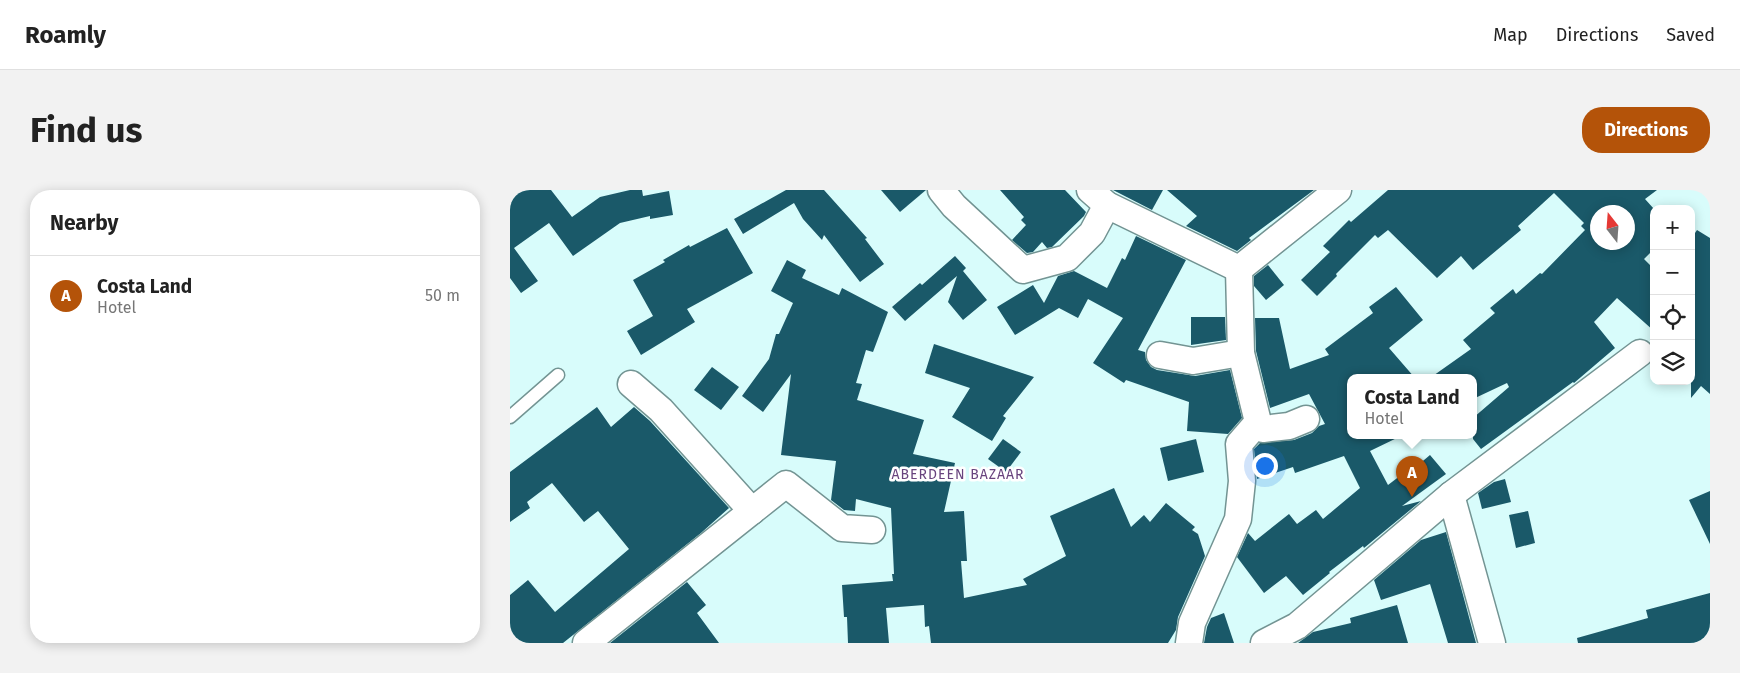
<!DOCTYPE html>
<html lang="en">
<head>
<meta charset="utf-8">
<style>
  body { margin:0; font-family:"Fira Sans",sans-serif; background:#f2f2f2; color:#222 }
  .controls { position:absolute; right:15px; top:15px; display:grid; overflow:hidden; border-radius:10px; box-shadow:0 2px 12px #0003 }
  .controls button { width:45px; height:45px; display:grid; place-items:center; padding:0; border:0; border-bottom:1px solid #e0e0e0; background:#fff; color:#222; font:25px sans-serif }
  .compass { position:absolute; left:1080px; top:15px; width:45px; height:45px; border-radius:50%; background:#fff; box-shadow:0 2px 12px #0003; rotate:343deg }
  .you { position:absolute; left:754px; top:275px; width:18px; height:18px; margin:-12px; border:4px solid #fff; border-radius:50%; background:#1a73e8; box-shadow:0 0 0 8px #1a73e833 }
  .badge { display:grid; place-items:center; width:32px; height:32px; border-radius:50%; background:#b45309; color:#fff; font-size:16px; font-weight:700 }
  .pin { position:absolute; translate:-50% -41px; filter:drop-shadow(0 1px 2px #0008) }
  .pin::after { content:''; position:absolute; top:26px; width:18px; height:15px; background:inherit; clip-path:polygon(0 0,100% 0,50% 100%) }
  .popup { position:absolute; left:837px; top:184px; width:130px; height:65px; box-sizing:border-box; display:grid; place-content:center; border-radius:10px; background:#fff; filter:drop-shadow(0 1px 4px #0005); font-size:16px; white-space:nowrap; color:#767676 }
  .popup b { font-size:19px; color:#222 }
  .popup::after { content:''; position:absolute; left:50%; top:100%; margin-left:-10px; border:10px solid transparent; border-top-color:#fff }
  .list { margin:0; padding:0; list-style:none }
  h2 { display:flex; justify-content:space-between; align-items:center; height:65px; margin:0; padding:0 20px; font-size:21px }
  h2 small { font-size:16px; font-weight:400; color:#767676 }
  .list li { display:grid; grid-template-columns:32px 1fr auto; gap:15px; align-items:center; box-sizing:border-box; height:80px; padding:0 20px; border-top:1px solid #e0e0e0 }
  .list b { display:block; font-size:19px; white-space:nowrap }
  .list p { margin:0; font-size:16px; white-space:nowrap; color:#767676 }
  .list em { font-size:16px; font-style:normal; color:#767676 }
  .icon { flex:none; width:28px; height:28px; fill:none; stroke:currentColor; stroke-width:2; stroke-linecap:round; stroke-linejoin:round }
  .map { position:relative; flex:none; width:1200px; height:453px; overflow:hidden; border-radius:20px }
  header { display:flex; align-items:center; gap:30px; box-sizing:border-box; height:70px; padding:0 25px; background:#fff; border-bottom:1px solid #e0e0e0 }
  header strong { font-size:24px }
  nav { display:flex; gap:28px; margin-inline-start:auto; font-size:18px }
  .intro { display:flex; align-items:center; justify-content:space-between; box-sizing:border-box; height:120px; padding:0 30px }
  h1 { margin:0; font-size:35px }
  .button { padding:12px 22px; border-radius:20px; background:#b45309; color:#fff; font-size:18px; font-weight:700 }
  main { display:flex; gap:30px; padding:0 30px }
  aside { flex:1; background:#fff; border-radius:20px; box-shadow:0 2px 12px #0003 }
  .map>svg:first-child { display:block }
  .building { fill:#1a5969; fill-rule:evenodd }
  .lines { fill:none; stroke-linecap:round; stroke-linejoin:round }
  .lane-casing { stroke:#739493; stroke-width:15 }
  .street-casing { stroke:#739493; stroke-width:29 }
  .lane { stroke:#fff; stroke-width:12 }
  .street { stroke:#fff; stroke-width:26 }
  .labels { text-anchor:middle; stroke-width:5; stroke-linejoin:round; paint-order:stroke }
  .neighbourhood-label { font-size:14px; letter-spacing:1px; fill:#68447e; stroke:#fff }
</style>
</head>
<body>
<header>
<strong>Roamly</strong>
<nav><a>Map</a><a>Directions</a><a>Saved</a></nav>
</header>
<div class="intro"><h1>Find us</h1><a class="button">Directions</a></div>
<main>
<aside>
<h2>Nearby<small></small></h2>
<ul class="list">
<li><span class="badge">A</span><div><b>Costa Land</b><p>Hotel</p></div><em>50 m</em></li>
</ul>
</aside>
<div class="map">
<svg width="1200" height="453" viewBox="0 0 1200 453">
  <rect width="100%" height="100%" fill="#d8fcfb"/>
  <!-- building -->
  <g class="building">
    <path d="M 0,0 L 41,0 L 62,27 L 90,7 L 120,0 L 132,0 L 133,6 L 159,1 L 163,25 L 140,29 L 140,26 L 110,33 L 63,66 L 39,33 L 4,58 L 28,91 L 11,103 L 0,88 Z"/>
    <path d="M 276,0 L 314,0 L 357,48 L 355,49 L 374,74 L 350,92 L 314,45 L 312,50 L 293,29 L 284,13 L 233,44 L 224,29 Z"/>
    <path d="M 371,0 L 416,0 L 390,22 Z"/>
    <path d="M 490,0 L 555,0 L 576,22 L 574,26 L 542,57 L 537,58 L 532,52 L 523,62 L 517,63 L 502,50 L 516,35 L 511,30 L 514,27 Z"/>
    <path d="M 603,0 L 653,0 L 642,20 Z"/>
    <path d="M 657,0 L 804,0 L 739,48 L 741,50 L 727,61 L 676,36 L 687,26 Z"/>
    <path d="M 878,0 L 1147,0 L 1135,9 L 1144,19 L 1144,59 L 1134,69 L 1144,79 L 1144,141 L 1107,108 L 1084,132 L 1105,158 L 1064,193 L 1063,192 L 971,259 L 963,249 L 963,228 L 999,197 L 997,193 L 963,209 L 963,188 L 920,188 L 961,159 L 953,150 L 985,123 L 980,118 L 1003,99 L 1006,104 L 1030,83 L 1032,84 L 1075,40 L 1071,36 L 1074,33 L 1044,3 L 1008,36 L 1011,40 L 963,80 L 951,66 L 927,88 L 878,40 L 868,48 L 865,45 L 826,84 L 827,86 L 807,106 L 791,90 L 820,62 L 813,56 L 839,30 L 841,32 ZM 1088,22 L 1118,22 L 1118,52 L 1088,52 Z"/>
    <path d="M 217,38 L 243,83 L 177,119 L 185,132 L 131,165 L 117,141 L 143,126 L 123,90 L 155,72 L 153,70 L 179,55 L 180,57 Z"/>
    <path d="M 1187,40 L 1200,48 L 1200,204 L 1191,196 L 1181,208 L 1181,49 Z"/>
    <path d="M 626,46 L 676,70 L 628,160 L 635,162 L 636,170 L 641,177 L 647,180 L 685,186 L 720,180 L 732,228 L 718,244 L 677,241 L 679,212 L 616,190 L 614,193 L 583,173 L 613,128 L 578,109 L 568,128 L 549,118 L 505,145 L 487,117 L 523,95 L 534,113 L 548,86 L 564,81 L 597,98 L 612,68 L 615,70 Z"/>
    <path d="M 445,66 L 456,78 L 453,81 L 477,110 L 453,130 L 438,112 L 447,86 L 395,131 L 382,117 L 410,93 L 412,95 Z"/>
    <path d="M 277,70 L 296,80 L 292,88 L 329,105 L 332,98 L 378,122 L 363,162 L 356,160 L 346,193 L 352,194 L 347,210 L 414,230 L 403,264 L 445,273 L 434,322 L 454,321 L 457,371 L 451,371 L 454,408 L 517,395 L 513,389 L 556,366 L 540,326 L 604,298 L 621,337 L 634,325 L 640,332 L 656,313 L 685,337 L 682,340 L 688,344 L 695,366 L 668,427 L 666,440 L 658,453 L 421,453 L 419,436 L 415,437 L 414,415 L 376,418 L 379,453 L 338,453 L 337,427 L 334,427 L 332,395 L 383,391 L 382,384 L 384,384 L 381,318 L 346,309 L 345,321 L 334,320 L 321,310 L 326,271 L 271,265 L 281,184 L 253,222 L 232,206 L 259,169 L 266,144 L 269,144 L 283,113 L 261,101 Z"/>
    <path d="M 758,75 L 774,95 L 756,110 L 744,96 L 744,86 Z"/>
    <path d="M 886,97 L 913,130 L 879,158 L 905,188 L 841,188 L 841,246 L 891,246 L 860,261 L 878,295 L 899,279 L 901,281 L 920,265 L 936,284 L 892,316 L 911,311 L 854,358 L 853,356 L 819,382 L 820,383 L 793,405 L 776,386 L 754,403 L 727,367 L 738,343 L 745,351 L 779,324 L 787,334 L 806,320 L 813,329 L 850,298 L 834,266 L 785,283 L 783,277 L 747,289 L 744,259 L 750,253 L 784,250 L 802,243 L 809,236 L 815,234 L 799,204 L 760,218 L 746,161 L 745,128 L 769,128 L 780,179 L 819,165 L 815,159 L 863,123 L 859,117 Z"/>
    <path d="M 681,127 L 715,127 L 716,150 L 681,155 Z"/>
    <path d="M 424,154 L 524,187 L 493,226 L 496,228 L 482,251 L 442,227 L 460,198 L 415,183 Z"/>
    <path d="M 202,177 L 229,197 L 211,220 L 184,200 Z"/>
    <path d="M 87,217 L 101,237 L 124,217 L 140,231 L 219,318 L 191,343 L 53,453 L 0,453 L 0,405 L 18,390 L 45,422 L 119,359 L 88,321 L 74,332 L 42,293 L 17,312 L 20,318 L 0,332 L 0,282 Z"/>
    <path d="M 493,249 L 511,262 L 496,282 L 478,269 Z"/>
    <path d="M 686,249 L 694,282 L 658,291 L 650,258 Z"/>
    <path d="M 995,289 L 1001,312 L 972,319 L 968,303 L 984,292 Z"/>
    <path d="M 1200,301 L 1200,354 L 1179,310 Z"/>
    <path d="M 1018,321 L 1025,353 L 1006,358 L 999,325 Z"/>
    <path d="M 936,342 L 966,453 L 938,453 L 920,394 L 871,410 L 864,390 L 911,350 Z"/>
    <path d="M 177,392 L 196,415 L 187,423 L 209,453 L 100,453 Z"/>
    <path d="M 1200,403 L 1200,453 L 1068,453 L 1067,448 L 1138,428 L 1136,420 Z"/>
    <path d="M 887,415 L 898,453 L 788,453 L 803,442 L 841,433 L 840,428 Z"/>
    <path d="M 714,423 L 724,453 L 694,453 L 697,437 L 701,428 Z"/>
  </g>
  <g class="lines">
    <defs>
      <path id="lane" d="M 0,227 L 48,185"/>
      <g id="street">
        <path d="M 431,0 L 444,16 L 513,80 L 557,68 L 582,43 L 597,15"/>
        <path d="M 580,0 L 597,15 L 729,79 L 828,0"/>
        <path d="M 650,165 L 683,171 L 731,163"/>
        <path d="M 121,194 L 151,220 L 242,321"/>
        <path d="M 748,232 L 753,239 L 779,236 L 796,229"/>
        <path d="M 941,305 L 982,453"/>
        <path d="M 76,453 L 276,294 L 332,338 L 362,340"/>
        <path d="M 679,453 L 682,433 L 728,329 L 732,291 L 729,254 L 748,232 L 731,163 L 729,79"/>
        <path d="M 754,453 L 787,436 L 941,305 L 1130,163"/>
      </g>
    </defs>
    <!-- lane casing -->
    <use href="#lane" class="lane-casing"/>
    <!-- street casing -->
    <use href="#street" class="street-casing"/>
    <!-- lane -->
    <use href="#lane" class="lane"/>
    <!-- street -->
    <use href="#street" class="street"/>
  </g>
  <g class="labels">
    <!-- neighbourhood labels -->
    <g class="neighbourhood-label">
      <text x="448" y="289">ABERDEEN BAZAAR</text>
    </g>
  </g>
</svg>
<div class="controls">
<button>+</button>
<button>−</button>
<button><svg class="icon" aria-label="locate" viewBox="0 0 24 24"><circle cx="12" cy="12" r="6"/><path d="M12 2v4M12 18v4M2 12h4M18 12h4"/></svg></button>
<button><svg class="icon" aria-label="layers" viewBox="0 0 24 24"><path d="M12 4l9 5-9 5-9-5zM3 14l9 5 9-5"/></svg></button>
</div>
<svg class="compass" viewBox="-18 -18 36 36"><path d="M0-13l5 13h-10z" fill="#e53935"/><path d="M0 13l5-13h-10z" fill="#767676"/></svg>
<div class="you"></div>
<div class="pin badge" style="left:902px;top:307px">A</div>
<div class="popup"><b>Costa Land</b>Hotel</div>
</div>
</main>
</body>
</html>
